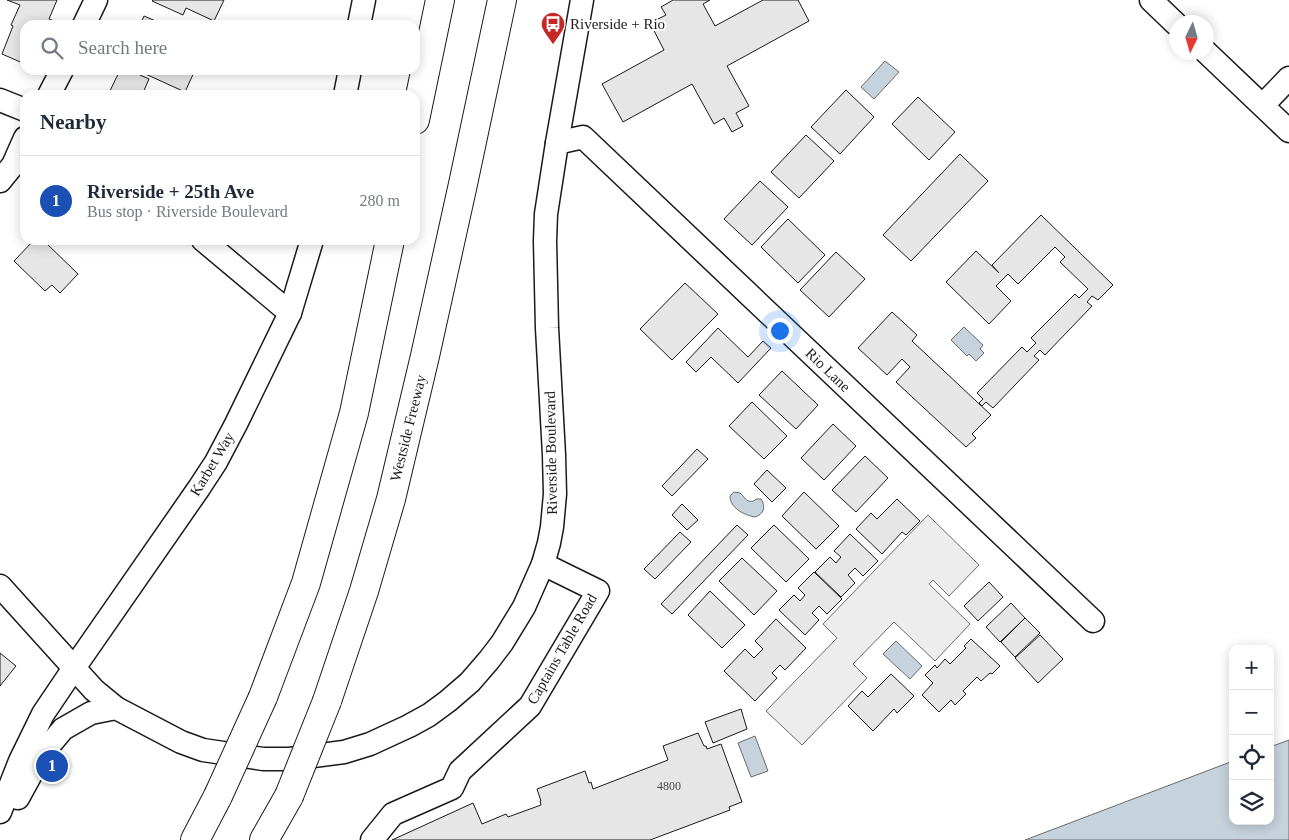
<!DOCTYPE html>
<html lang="en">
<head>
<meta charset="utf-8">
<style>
  body { margin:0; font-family:"Times New Roman",serif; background:#f6f6f7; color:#1f2937 }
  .controls { position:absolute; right:15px; bottom:15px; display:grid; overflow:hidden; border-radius:10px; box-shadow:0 2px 12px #0003 }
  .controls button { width:45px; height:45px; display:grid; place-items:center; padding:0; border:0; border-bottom:1px solid #e0e1e3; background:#fff; color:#1f2937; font:25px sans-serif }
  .compass { position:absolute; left:1169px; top:15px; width:45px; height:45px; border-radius:50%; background:#fff; box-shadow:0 2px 12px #0003; rotate:185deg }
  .you { position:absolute; left:779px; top:330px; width:18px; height:18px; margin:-12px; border:4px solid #fff; border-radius:50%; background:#1a73e8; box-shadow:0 0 0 8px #1a73e833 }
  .badge { display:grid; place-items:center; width:32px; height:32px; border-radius:50%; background:#c62828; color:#fff; font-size:16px; font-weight:700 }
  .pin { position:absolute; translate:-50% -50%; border:2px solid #fff; box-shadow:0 1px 5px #0006 }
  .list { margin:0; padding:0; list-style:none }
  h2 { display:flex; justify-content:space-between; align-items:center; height:65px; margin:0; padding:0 20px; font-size:21px }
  h2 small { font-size:16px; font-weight:400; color:#747a83 }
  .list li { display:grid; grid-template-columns:32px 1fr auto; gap:15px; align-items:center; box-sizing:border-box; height:90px; padding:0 20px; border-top:1px solid #e0e1e3 }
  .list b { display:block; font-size:19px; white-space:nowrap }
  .list p { margin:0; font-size:16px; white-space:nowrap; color:#747a83 }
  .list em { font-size:16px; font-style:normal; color:#747a83 }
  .icon { flex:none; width:28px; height:28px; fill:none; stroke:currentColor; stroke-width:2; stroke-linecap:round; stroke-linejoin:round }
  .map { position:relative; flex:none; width:1289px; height:840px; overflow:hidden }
  .search { position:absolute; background:#fff; box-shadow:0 2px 12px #0003; left:20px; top:20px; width:400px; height:55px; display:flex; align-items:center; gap:12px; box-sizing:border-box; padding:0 18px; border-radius:15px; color:#747a83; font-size:19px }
  .panel { position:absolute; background:#fff; box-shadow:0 2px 12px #0003; left:20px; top:90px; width:400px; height:155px; border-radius:15px }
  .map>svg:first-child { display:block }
  .parking { fill:#ededed; stroke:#6a6a6a }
  .water { fill:#c6d2dc; stroke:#6a6a6a }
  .building { fill:#e6e6e6; stroke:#1a1a1a }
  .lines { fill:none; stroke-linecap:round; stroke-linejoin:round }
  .minor-casing { stroke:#1a1a1a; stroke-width:25 }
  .highway-casing { stroke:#1a1a1a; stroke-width:30 }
  .minor { stroke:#fff; stroke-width:22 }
  .highway { stroke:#fff; stroke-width:28 }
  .highway-bridge-casing { stroke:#1a1a1a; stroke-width:30; stroke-linecap:butt }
  .highway-bridge { stroke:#fff; stroke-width:28 }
  .labels { text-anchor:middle; stroke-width:4; stroke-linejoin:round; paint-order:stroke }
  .number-label { font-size:12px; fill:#4d4d4d }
  .poi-label { font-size:15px; fill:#1a1a1a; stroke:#fff; text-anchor:start }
  .street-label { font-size:15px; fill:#1a1a1a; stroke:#fff }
</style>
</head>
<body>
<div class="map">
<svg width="1289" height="840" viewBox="0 0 1289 840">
  <rect width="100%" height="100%" fill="#fff"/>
  <!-- parking -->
  <path class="parking" d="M 928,515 L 979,565 L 949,596 L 933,580 L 929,584 L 970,624 L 935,661 L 894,622 L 853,664 L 867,678 L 802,745 L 766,711 L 837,638 L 823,624 Z"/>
  <!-- water -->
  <g class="water">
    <path d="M 885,61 L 899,72 L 874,99 L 861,87 Z"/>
    <path d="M 964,327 L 983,345 L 980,349 L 984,353 L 976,361 L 969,354 L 967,356 L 951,340 Z"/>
    <path d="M 734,492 L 740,493 C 745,497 746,503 754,501 L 756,499 L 761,499 C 766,507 764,514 755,517 C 744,515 730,508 730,496 Z"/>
    <path d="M 896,641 L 922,666 L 910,679 L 883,654 Z"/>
    <path d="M 755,736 L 768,771 L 751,777 L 738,743 Z"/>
    <path d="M 1289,740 L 1289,840 L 1025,840 L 1233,761 L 1233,821 L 1270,821 L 1270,747 Z"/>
  </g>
  <!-- building -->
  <g class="building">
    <path d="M 7,0 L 57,0 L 49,19 L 54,21 L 52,25 L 25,25 L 25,64 L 2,54 L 13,26 L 11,25 L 20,5 Z"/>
    <path d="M 153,0 L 224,0 L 214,21 L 186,8 L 183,15 L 152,1 Z"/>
    <path d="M 673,0 L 710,0 L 703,4 L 715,26 L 763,0 L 798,0 L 809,21 L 727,66 L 749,106 L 736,113 L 743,126 L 732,132 L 724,118 L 714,124 L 692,84 L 623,122 L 602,84 L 664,50 L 650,23 L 666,15 L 661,7 Z"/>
    <path d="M 144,16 L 165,25 L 140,25 Z"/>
    <path d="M 120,70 L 129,70 L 149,79 L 142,95 L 108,95 Z"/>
    <path d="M 141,70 L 195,70 L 185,92 L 141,72 Z"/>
    <path d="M 846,90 L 874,117 L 840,154 L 811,127 Z"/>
    <path d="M 918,97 L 955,132 L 929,160 L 892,124 Z"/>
    <path d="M 806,135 L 834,161 L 799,198 L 771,172 Z"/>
    <path d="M 960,154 L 988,181 L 911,261 L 883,235 Z"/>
    <path d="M 760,181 L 788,207 L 752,245 L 724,219 Z"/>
    <path d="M 1041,215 L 1113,285 L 1098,300 L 1092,296 L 1087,302 L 1092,306 L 1045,355 L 1040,350 L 1034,356 L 1039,360 L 993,408 L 986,402 L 982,406 L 979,403 L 983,399 L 977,393 L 1022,347 L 1027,352 L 1036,343 L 1031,338 L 1075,294 L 1079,298 L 1088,289 L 1060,262 L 1065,257 L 1055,247 L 1018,284 L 1008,274 L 996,286 L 1011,301 L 989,324 L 946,282 L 976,251 L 999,273 L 992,265 Z"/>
    <path d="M 788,219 L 825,255 L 798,283 L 761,247 Z"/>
    <path d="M 34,240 L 43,240 L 78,274 L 60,293 L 52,285 L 45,291 L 14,261 Z"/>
    <path d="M 836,252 L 865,279 L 829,317 L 800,290 Z"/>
    <path d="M 685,283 L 718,314 L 672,360 L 640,329 Z"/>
    <path d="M 892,312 L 917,335 L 912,341 L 991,415 L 972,434 L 976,438 L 966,447 L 896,382 L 910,367 L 902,359 L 887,375 L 858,348 Z"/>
    <path d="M 718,328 L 748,357 L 763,341 L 771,348 L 738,383 L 711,357 L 696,372 L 686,362 Z"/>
    <path d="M 782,371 L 818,405 L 796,429 L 759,395 Z"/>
    <path d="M 752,402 L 787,436 L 764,459 L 729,426 Z"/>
    <path d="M 833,424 L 856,446 L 824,480 L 801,458 Z"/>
    <path d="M 697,449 L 708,459 L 672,496 L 662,486 Z"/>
    <path d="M 865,456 L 888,478 L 856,512 L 832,490 Z"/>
    <path d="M 767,470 L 786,488 L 772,502 L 754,484 Z"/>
    <path d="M 804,492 L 839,526 L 816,549 L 782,516 Z"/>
    <path d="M 897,499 L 920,521 L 906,535 L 902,532 L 882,554 L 856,529 L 871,513 L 877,519 Z"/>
    <path d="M 682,504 L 698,520 L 687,530 L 672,515 Z"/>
    <path d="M 737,525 L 748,535 L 672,614 L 661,604 Z"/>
    <path d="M 774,525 L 809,559 L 786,582 L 751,548 Z"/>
    <path d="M 680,532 L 691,542 L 655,579 L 644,569 Z"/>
    <path d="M 850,534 L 878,561 L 863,576 L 855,568 L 848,575 L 855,583 L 841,597 L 815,572 L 830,557 L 836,563 L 841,557 L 834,551 Z"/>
    <path d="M 742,558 L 777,591 L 754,615 L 719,581 Z"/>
    <path d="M 814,572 L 842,599 L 827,614 L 819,606 L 812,613 L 819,620 L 805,635 L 779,610 L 794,595 L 800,601 L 805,595 L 798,588 Z"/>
    <path d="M 989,582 L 1003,597 L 978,621 L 964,606 Z"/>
    <path d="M 710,591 L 745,625 L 722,648 L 688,615 Z"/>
    <path d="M 1011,603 L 1025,618 L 1000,642 L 986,627 Z"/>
    <path d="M 1025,618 L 1040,633 L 1015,657 L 1001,642 Z"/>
    <path d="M 776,619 L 806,648 L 785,670 L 780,665 L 772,673 L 777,678 L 755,701 L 724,671 L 745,649 L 754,658 L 763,649 L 755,641 Z"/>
    <path d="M 1040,635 L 1063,659 L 1038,683 L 1015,658 Z"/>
    <path d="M 971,639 L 1000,666 L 992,674 L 990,673 L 981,681 L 977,677 L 963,691 L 966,694 L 955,705 L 951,700 L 939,712 L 922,695 L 933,683 L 925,675 L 935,665 L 937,668 L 945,659 L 950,664 L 966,648 L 964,646 Z"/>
    <path d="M 0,653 L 16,666 L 0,686 Z"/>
    <path d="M 891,674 L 914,696 L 897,713 L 894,709 L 873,731 L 848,706 L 862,691 L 868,697 Z"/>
    <path d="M 741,709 L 747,729 L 713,743 L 705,722 Z"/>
    <path d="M 698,733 L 704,746 L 706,746 L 707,749 L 721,744 L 742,802 L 729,807 L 730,810 L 650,840 L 392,840 L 473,803 L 482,824 L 506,814 L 508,817 L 541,805 L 540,801 L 541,801 L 537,789 L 585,771 L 589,783 L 591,782 L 593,789 L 668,760 L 663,746 Z"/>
  </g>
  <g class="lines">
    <defs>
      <g id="minor">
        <path d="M 1151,0 L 1176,24"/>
        <path d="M 84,25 L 96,0"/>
        <path d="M 359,25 L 364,0"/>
        <path d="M 1206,52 L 1289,131"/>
        <path d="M 49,95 L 62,70"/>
        <path d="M 345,95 L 350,70"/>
        <path d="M 0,100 L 25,110"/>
        <path d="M 1263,105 L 1289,78"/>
        <path d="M 557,143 L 583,137 L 1093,621"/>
        <path d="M 0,181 L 13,165 L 25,138"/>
        <path d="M 203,240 L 290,313"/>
        <path d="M 0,586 L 94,690 L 116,708 L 181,742 L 203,750 L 263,759 L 290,759 L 344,752 L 370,744 L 409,726 L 429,715 L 448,701 L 470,682 L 489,660 L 502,643 L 524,607 L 543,564 L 549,543 L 552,527 L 555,494 L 554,455 L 547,328 L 545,241 L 546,214 L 557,143 L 582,0"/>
        <path d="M 18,798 L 42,754 L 63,729 L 91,713 L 116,708"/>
        <path d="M 0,812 L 20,761 L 43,714 L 74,668 L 199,488 L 216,462 L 236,424 L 290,313 L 312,240"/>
        <path d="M 372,840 L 393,814 L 452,788 L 460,771 L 530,706 L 598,591 L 543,564"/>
      </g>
      <g id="highway">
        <path d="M 415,120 L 440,0"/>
        <path d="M 263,697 L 306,583 L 354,413 L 390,240"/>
        <path d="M 327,701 L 364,591 L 391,499 L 425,356 L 463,184 L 502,0"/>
        <path d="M 195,840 L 218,796"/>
        <path d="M 264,840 L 289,796"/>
      </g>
    </defs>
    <!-- minor casing -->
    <use href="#minor" class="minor-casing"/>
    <!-- highway casing -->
    <use href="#highway" class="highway-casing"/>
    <!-- minor -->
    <use href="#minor" class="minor"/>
    <!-- highway -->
    <use href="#highway" class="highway"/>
    <defs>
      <g id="highway-bridge">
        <path d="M 218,796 L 263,697"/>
        <path d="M 289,796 L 327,701"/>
      </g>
    </defs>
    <!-- highway-bridge casing -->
    <use href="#highway-bridge" class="highway-bridge-casing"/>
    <!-- highway-bridge -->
    <use href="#highway-bridge" class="highway-bridge"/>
  </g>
  <!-- icons -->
  <defs>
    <symbol id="bus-pin" viewBox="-11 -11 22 30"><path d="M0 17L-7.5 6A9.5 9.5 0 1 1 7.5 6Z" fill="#c62828" stroke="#fff"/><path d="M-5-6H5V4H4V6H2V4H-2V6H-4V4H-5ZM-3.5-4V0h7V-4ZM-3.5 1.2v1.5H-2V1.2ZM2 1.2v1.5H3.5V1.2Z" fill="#fff"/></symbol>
  </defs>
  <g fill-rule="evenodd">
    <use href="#bus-pin" x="539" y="10" width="28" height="38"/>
  </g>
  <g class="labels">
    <!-- number labels -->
    <g class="number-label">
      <text x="669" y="790">4800</text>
    </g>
    <!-- poi labels -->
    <g class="poi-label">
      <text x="570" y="29">Riverside + Rio</text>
    </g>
    <!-- street labels -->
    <g class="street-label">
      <text transform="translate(828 370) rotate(44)" y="5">Rio Lane</text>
      <text transform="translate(408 428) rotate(-76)" y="5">Westside Freeway</text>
      <text transform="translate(551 453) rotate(-91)" y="5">Riverside Boulevard</text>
      <text transform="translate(212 464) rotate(-59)" y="5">Karbet Way</text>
      <text transform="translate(562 649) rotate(-60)" y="5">Captains Table Road</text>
    </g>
  </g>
</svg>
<div class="controls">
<button>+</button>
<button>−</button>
<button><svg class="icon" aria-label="locate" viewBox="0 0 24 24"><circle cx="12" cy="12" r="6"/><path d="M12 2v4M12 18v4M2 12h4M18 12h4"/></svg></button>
<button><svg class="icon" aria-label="layers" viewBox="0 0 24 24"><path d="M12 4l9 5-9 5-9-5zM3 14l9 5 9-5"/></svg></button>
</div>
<svg class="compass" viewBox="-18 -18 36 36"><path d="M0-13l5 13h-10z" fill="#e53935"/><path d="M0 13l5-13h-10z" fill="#747a83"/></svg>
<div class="you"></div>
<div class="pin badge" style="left:52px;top:766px;background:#1a4fb4">1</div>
<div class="search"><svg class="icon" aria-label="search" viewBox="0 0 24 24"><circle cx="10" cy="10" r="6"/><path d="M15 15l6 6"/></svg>Search here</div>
<section class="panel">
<h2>Nearby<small></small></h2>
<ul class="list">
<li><span class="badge" style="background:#1a4fb4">1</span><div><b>Riverside + 25th Ave</b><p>Bus stop · Riverside Boulevard</p></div><em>280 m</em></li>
</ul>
</section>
</div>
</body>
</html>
